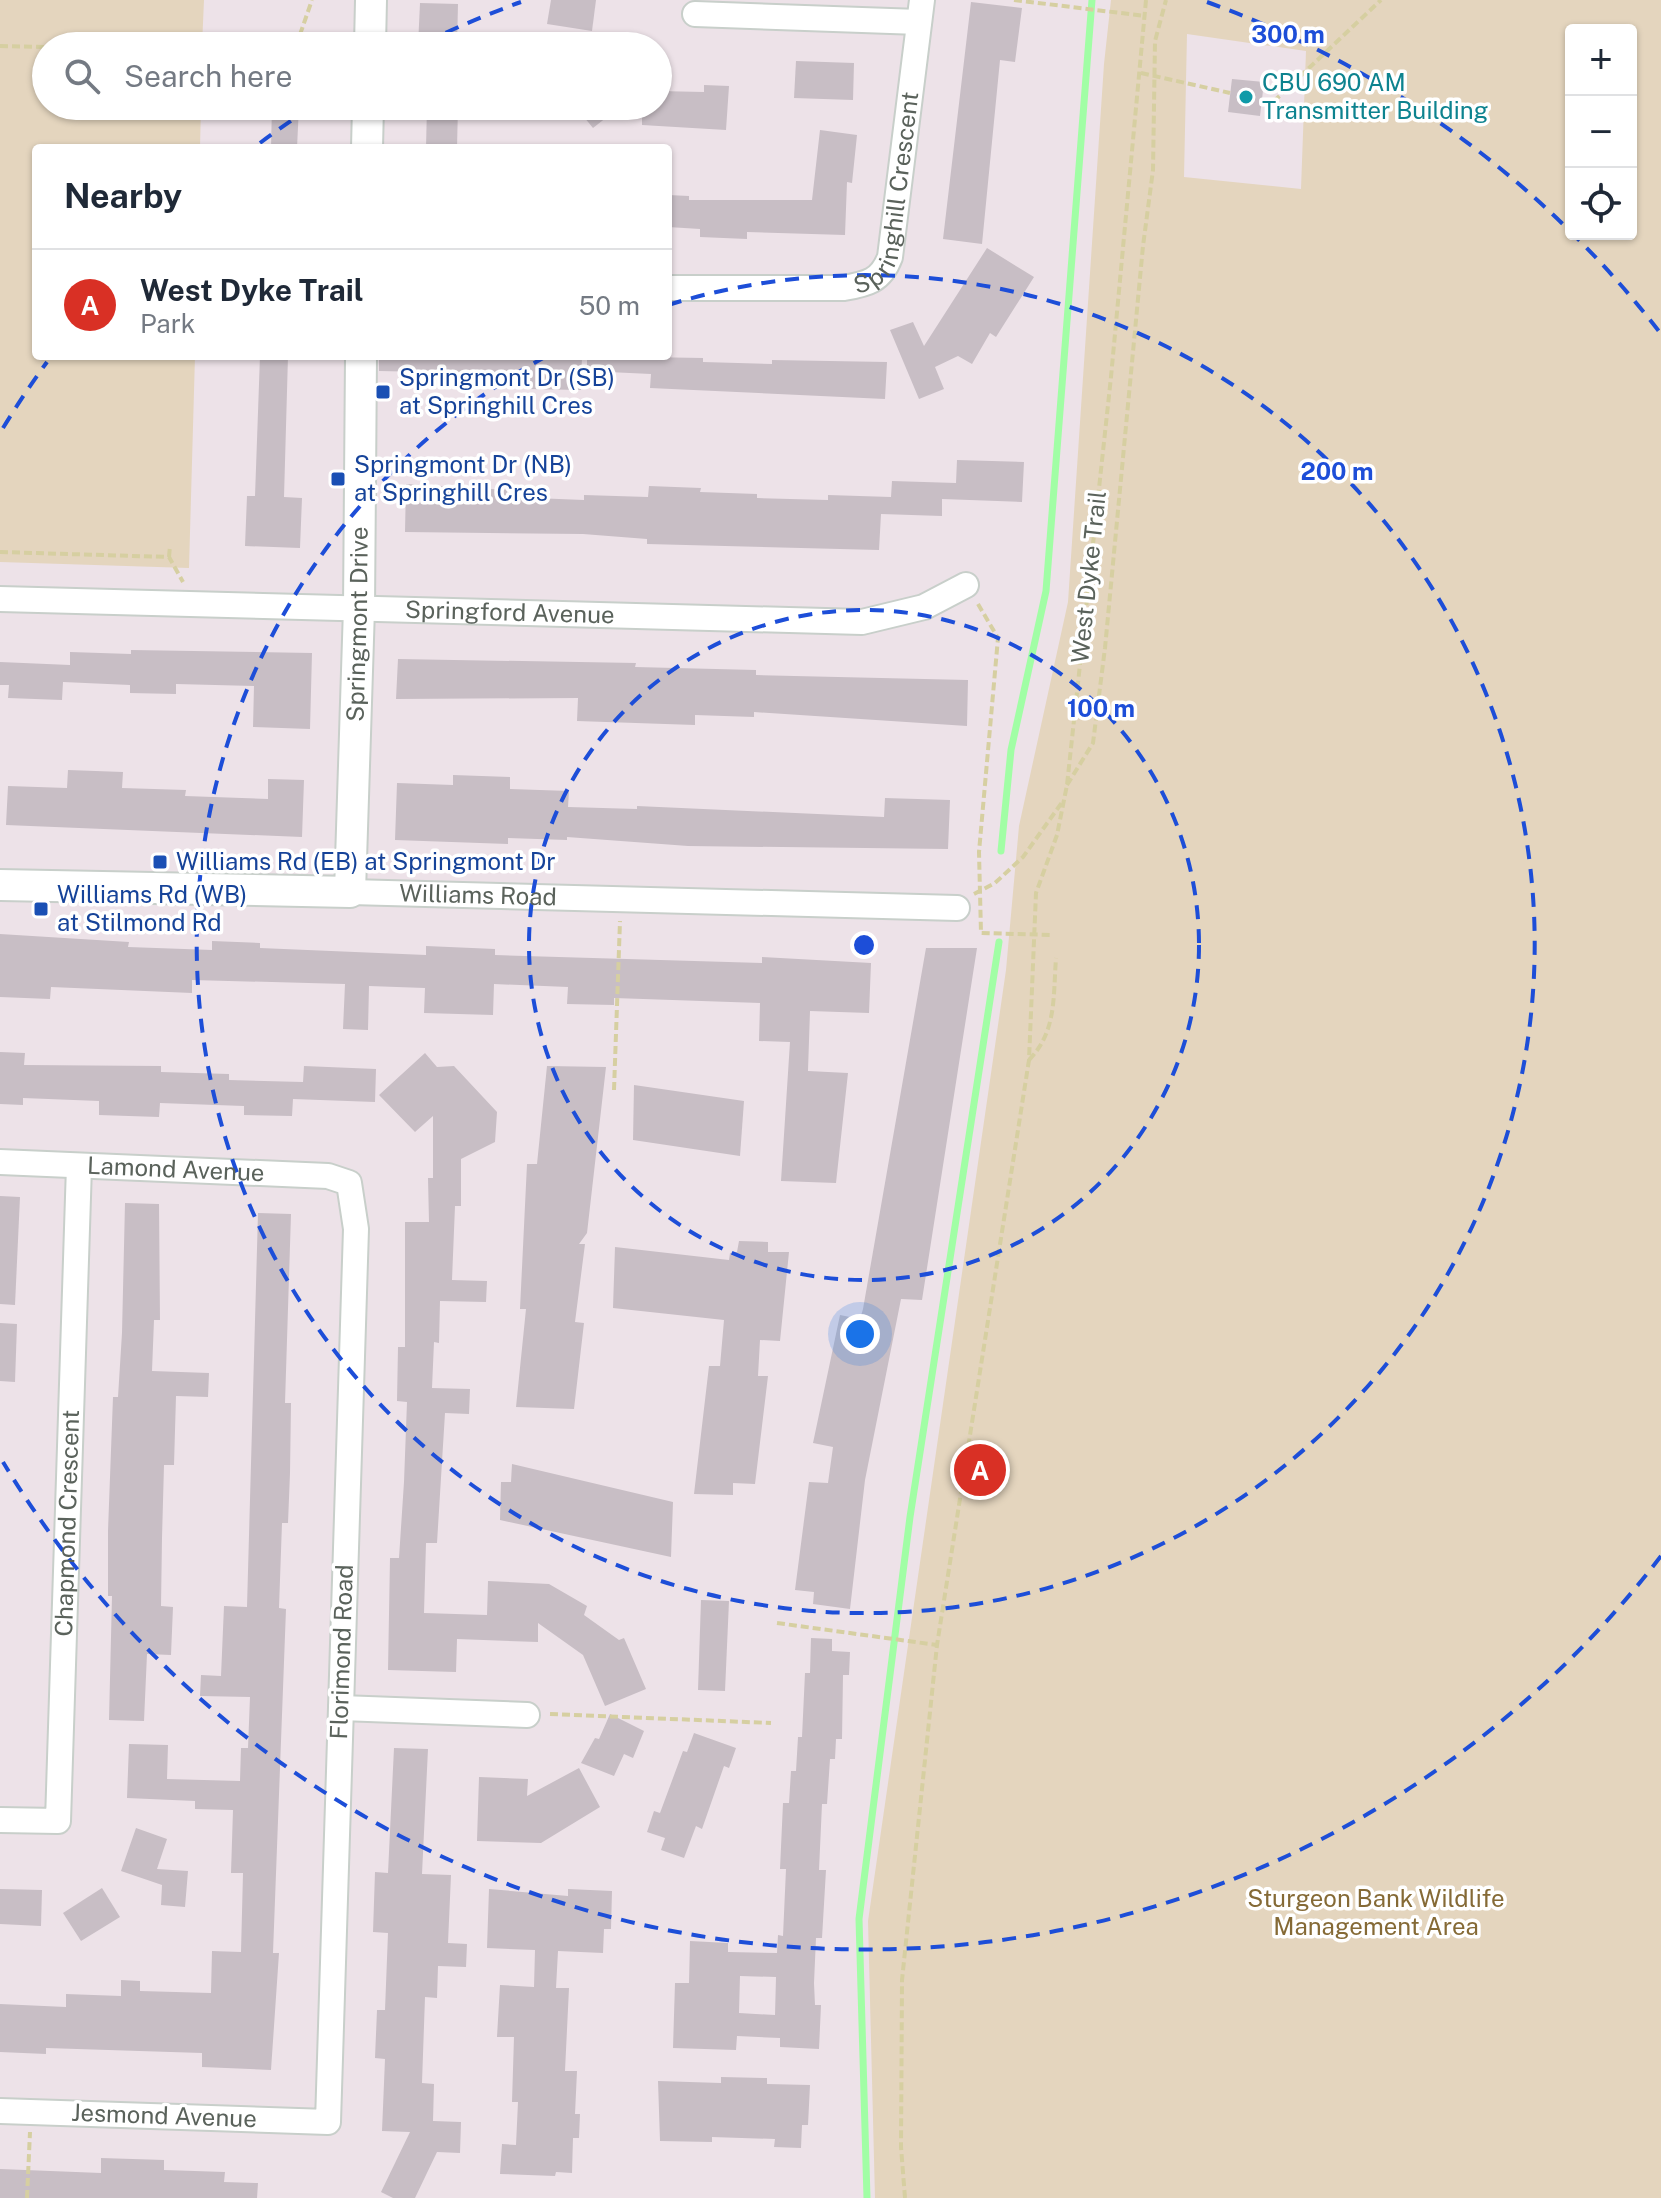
<!DOCTYPE html>
<html lang="en">
<head>
<meta charset="utf-8">
<style>
  body { margin:0; font-family:"Public Sans",sans-serif; background:#f2f2f3; color:#1f2937 }
  .controls { position:absolute; right:24px; top:24px; display:grid; overflow:hidden; border-radius:8px; box-shadow:0 2px 6px #0004 }
  .controls button { width:72px; height:72px; display:grid; place-items:center; padding:0; border:0; border-bottom:2px solid #e0e1e3; background:#fff; color:#1f2937; font:40px sans-serif }
  .you { position:absolute; left:860px; top:1334px; width:28px; height:28px; margin:-20px; border:6px solid #fff; border-radius:50%; background:#1a73e8; box-shadow:0 0 0 12px #1a73e833 }
  .badge { display:grid; place-items:center; width:52px; height:52px; border-radius:50%; background:#d93025; color:#fff; font-size:26px; font-weight:700 }
  .pin { position:absolute; translate:-50% -50%; border:4px solid #fff; box-shadow:0 2px 8px #0006 }
  .list { margin:0; padding:0; list-style:none }
  h2 { display:flex; justify-content:space-between; align-items:center; height:104px; margin:0; padding:0 32px; font-size:34px }
  h2 small { font-size:26px; font-weight:400; color:#747a83 }
  .list li { display:grid; grid-template-columns:52px 1fr auto; gap:24px; align-items:center; box-sizing:border-box; height:112px; padding:0 32px; border-top:2px solid #e0e1e3 }
  .list b { display:block; font-size:30px; white-space:nowrap }
  .list p { margin:0; font-size:26px; white-space:nowrap; color:#747a83 }
  .list em { font-size:26px; font-style:normal; color:#747a83 }
  .icon { flex:none; width:44px; height:44px; fill:none; stroke:currentColor; stroke-width:2; stroke-linecap:round; stroke-linejoin:round }
  .map { position:relative; flex:none; width:1661px; height:2198px; overflow:hidden }
  .search { position:absolute; background:#fff; box-shadow:0 2px 6px #0004; left:32px; top:32px; width:640px; height:88px; display:flex; align-items:center; gap:20px; box-sizing:border-box; padding:0 28px; border-radius:44px; color:#747a83; font-size:30px }
  .panel { position:absolute; background:#fff; box-shadow:0 2px 6px #0004; left:32px; top:144px; width:640px; height:216px; border-radius:8px }
  .map>svg:first-child { display:block }
  .green { fill:#e4d5be; fill-rule:evenodd }
  .lines { fill:none; stroke-linecap:round; stroke-linejoin:round }
  .stream { stroke:#a1fea5; stroke-width:7 }
  .building { fill:#c8bec5; fill-rule:evenodd }
  .minor-casing { stroke:#c8cfca; stroke-width:28 }
  .tertiary-casing { stroke:#c8cfca; stroke-width:34 }
  .path { stroke:#d6cfa1; stroke-width:4; stroke-dasharray:8 4; stroke-linecap:butt }
  .minor { stroke:#fff; stroke-width:24 }
  .tertiary { stroke:#fff; stroke-width:30 }
  .ring { fill:none; stroke:#1d4ed8; stroke-width:4; stroke-dasharray:14 10 }
  .culture-dot { fill:#0f9aa8; stroke:#fff; stroke-width:3 }
  .transit-dot { fill:#1a4fb4; stroke:#fff; stroke-width:3 }
  .labels { text-anchor:middle; stroke-width:7; stroke-linejoin:round; paint-order:stroke }
  .culture-label { font-size:24px; fill:#0d838f; stroke:#fff; text-anchor:start }
  .street-label { font-size:24px; fill:#5a625b; stroke:#fff }
  .transit-label { font-size:24px; fill:#164399; stroke:#fff; text-anchor:start }
  .park-label { font-size:24px; fill:#856a36; stroke:#fff }
  .centre { fill:#1d4ed8; stroke:#fff; stroke-width:4 }
  .ring-label { font-size:24px; text-anchor:middle; font-weight:bold; fill:#1d4ed8; stroke:#fff; stroke-width:7; stroke-linejoin:round; paint-order:stroke }
</style>
</head>
<body>
<div class="map">
<svg width="1661" height="2198" viewBox="0 0 1661 2198">
  <rect width="100%" height="100%" fill="#ede2e8"/>
  <!-- green -->
  <g class="green">
    <path d="M 0,0 L 204,0 L 202,46 L 46,46 L 46,106 L 201,106 L 200,148 L 36,148 L 36,356 L 195,356 L 189,568 L 0,562 Z"/>
    <path d="M 1111,0 L 1661,0 L 1661,2198 L 875,2198 L 868,1921 L 1006,970 L 1019,826 L 1068,602 L 1104,64 ZM 1571,30 L 1631,30 L 1631,234 L 1571,234 ZM 1187,34 L 1306,51 L 1301,189 L 1184,177 Z"/>
  </g>
  <g class="lines">
    <!-- stream -->
    <g class="stream">
      <path d="M 1001,851 L 1011,750 L 1046,591 L 1092,0"/>
      <path d="M 867,2198 L 859,1919 L 910,1517 L 999,942"/>
    </g>
  </g>
  <!-- building -->
  <g class="building">
    <path d="M 551,0 L 596,0 L 592,31 L 547,24 Z"/>
    <path d="M 971,2 L 1022,8 L 1015,62 L 1000,60 L 982,244 L 943,239 Z"/>
    <path d="M 420,3 L 458,4 L 457,46 L 418,46 Z"/>
    <path d="M 796,61 L 854,63 L 853,100 L 794,98 Z"/>
    <path d="M 1232,79 L 1264,82 L 1260,116 L 1228,112 Z"/>
    <path d="M 704,85 L 729,86 L 726,130 L 642,125 L 642,106 L 658,106 L 658,91 L 704,92 Z"/>
    <path d="M 272,106 L 299,106 L 297,148 L 271,148 Z"/>
    <path d="M 427,106 L 458,106 L 457,148 L 426,148 Z"/>
    <path d="M 575,106 L 621,106 L 593,128 Z"/>
    <path d="M 820,130 L 857,135 L 852,183 L 847,182 L 845,235 L 747,232 L 747,239 L 700,237 L 700,229 L 668,227 L 668,195 L 689,196 L 689,200 L 812,200 Z"/>
    <path d="M 987,248 L 1034,277 L 996,337 L 990,333 L 972,364 L 958,356 L 935,367 L 944,389 L 919,399 L 890,330 L 913,322 L 924,346 Z"/>
    <path d="M 260,356 L 288,356 L 284,497 L 302,498 L 300,548 L 245,546 L 247,496 L 255,496 Z"/>
    <path d="M 379,356 L 582,356 L 581,390 L 527,389 L 528,374 L 379,371 Z"/>
    <path d="M 587,356 L 703,358 L 703,362 L 772,364 L 772,360 L 887,362 L 885,399 L 650,388 L 651,374 L 587,371 Z"/>
    <path d="M 957,460 L 1024,462 L 1022,502 L 942,499 L 942,516 L 881,514 L 879,550 L 647,544 L 647,539 L 583,534 L 405,532 L 406,484 L 509,490 L 509,497 L 584,500 L 584,495 L 648,497 L 649,486 L 701,488 L 700,492 L 757,494 L 757,498 L 828,500 L 828,495 L 891,497 L 892,481 L 956,483 Z"/>
    <path d="M 131,650 L 312,653 L 310,729 L 253,727 L 254,686 L 176,684 L 176,694 L 130,693 L 130,685 L 63,682 L 62,700 L 8,698 L 9,685 L 0,685 L 0,662 L 70,665 L 70,652 L 131,654 Z"/>
    <path d="M 398,659 L 636,663 L 635,667 L 756,670 L 756,675 L 968,680 L 967,726 L 754,712 L 754,717 L 695,715 L 695,725 L 577,721 L 578,698 L 396,699 Z"/>
    <path d="M 68,770 L 123,772 L 122,788 L 186,790 L 185,796 L 268,799 L 268,779 L 304,780 L 302,837 L 6,825 L 8,786 L 67,788 Z"/>
    <path d="M 453,775 L 510,777 L 510,789 L 569,791 L 568,807 L 637,809 L 637,806 L 884,817 L 885,798 L 950,800 L 948,849 L 688,846 L 567,837 L 567,840 L 508,838 L 508,844 L 395,840 L 397,783 L 453,785 Z"/>
    <path d="M 0,934 L 129,942 L 128,947 L 212,950 L 212,941 L 260,943 L 260,948 L 426,955 L 426,946 L 495,949 L 495,955 L 762,963 L 762,957 L 871,963 L 869,1013 L 810,1011 L 808,1071 L 848,1073 L 836,1183 L 781,1181 L 790,1042 L 759,1041 L 760,1003 L 614,998 L 614,1005 L 567,1004 L 568,987 L 494,984 L 493,1015 L 424,1013 L 425,988 L 369,986 L 368,1030 L 343,1029 L 345,984 L 192,980 L 192,993 L 51,987 L 50,999 L 0,997 Z"/>
    <path d="M 926,948 L 977,948 L 922,1300 L 901,1299 L 865,1480 L 850,1609 L 813,1604 L 814,1592 L 795,1590 L 809,1482 L 828,1483 L 833,1447 L 813,1443 L 840,1315 L 860,1319 L 863,1309 Z"/>
    <path d="M 0,1052 L 25,1053 L 24,1065 L 161,1066 L 161,1072 L 229,1074 L 229,1080 L 303,1082 L 304,1066 L 376,1069 L 375,1102 L 293,1099 L 292,1116 L 244,1115 L 244,1106 L 160,1103 L 159,1117 L 99,1115 L 99,1101 L 23,1098 L 23,1105 L 0,1104 Z"/>
    <path d="M 425,1053 L 437,1067 L 454,1066 L 497,1112 L 495,1142 L 461,1159 L 461,1206 L 455,1206 L 452,1280 L 487,1281 L 486,1302 L 440,1301 L 439,1343 L 434,1342 L 432,1388 L 470,1389 L 469,1414 L 445,1413 L 437,1543 L 426,1543 L 424,1613 L 487,1615 L 488,1581 L 549,1584 L 587,1606 L 584,1615 L 619,1640 L 624,1638 L 646,1689 L 605,1706 L 583,1655 L 538,1623 L 538,1642 L 457,1639 L 456,1672 L 388,1670 L 390,1558 L 399,1558 L 404,1482 L 407,1402 L 397,1401 L 398,1347 L 405,1347 L 405,1222 L 429,1222 L 428,1178 L 433,1178 L 433,1116 L 415,1132 L 379,1095 Z"/>
    <path d="M 547,1066 L 606,1067 L 587,1233 L 579,1244 L 585,1244 L 575,1322 L 584,1323 L 574,1409 L 516,1407 L 526,1309 L 520,1309 L 527,1164 L 537,1164 Z"/>
    <path d="M 634,1085 L 744,1101 L 740,1156 L 633,1140 Z"/>
    <path d="M 0,1196 L 20,1197 L 15,1305 L 0,1304 Z"/>
    <path d="M 125,1203 L 159,1204 L 160,1320 L 154,1320 L 152,1371 L 209,1373 L 208,1397 L 176,1396 L 174,1465 L 164,1465 L 162,1538 L 161,1606 L 173,1607 L 171,1655 L 147,1654 L 144,1721 L 109,1720 L 112,1596 L 108,1596 L 108,1531 L 113,1397 L 118,1397 L 122,1333 Z"/>
    <path d="M 258,1213 L 291,1214 L 285,1403 L 291,1403 L 290,1473 L 288,1523 L 282,1523 L 279,1608 L 286,1609 L 273,1953 L 279,1953 L 271,2070 L 202,2067 L 202,2053 L 46,2048 L 46,2054 L 0,2052 L 0,2004 L 66,2007 L 66,1994 L 121,1996 L 121,1980 L 140,1981 L 140,1991 L 211,1993 L 212,1951 L 241,1952 L 243,1873 L 231,1873 L 233,1810 L 195,1809 L 195,1801 L 127,1798 L 129,1744 L 168,1745 L 167,1779 L 240,1781 L 241,1748 L 248,1748 L 250,1697 L 200,1696 L 201,1675 L 221,1676 L 224,1606 L 247,1607 Z"/>
    <path d="M 739,1241 L 768,1242 L 768,1252 L 789,1252 L 780,1341 L 760,1340 L 758,1376 L 768,1376 L 755,1484 L 733,1483 L 733,1495 L 694,1494 L 709,1366 L 720,1366 L 724,1320 L 613,1308 L 615,1247 L 729,1260 L 730,1253 L 737,1252 Z"/>
    <path d="M 0,1323 L 17,1324 L 15,1382 L 0,1381 Z"/>
    <path d="M 512,1464 L 673,1502 L 671,1557 L 500,1520 L 501,1482 L 511,1482 Z"/>
    <path d="M 701,1600 L 729,1601 L 725,1691 L 698,1690 Z"/>
    <path d="M 811,1638 L 832,1639 L 832,1651 L 850,1652 L 849,1675 L 843,1675 L 842,1739 L 836,1739 L 835,1759 L 830,1759 L 827,1804 L 822,1804 L 819,1870 L 826,1870 L 822,1938 L 816,1938 L 814,1983 L 815,2005 L 821,2005 L 819,2049 L 780,2047 L 780,2038 L 737,2036 L 736,2050 L 673,2048 L 675,1983 L 689,1983 L 690,1941 L 728,1943 L 728,1952 L 777,1953 L 778,1935 L 783,1936 L 786,1869 L 780,1869 L 783,1803 L 789,1803 L 791,1771 L 796,1771 L 798,1737 L 802,1737 L 805,1673 L 810,1673 ZM 740,1976 L 776,1977 L 775,2015 L 739,2013 Z"/>
    <path d="M 610,1714 L 644,1731 L 633,1758 L 624,1754 L 614,1776 L 581,1763 L 595,1738 L 599,1739 Z"/>
    <path d="M 694,1733 L 736,1748 L 729,1768 L 724,1766 L 702,1829 L 696,1826 L 684,1858 L 661,1850 L 665,1838 L 647,1832 L 654,1811 L 660,1813 L 683,1751 L 687,1752 Z"/>
    <path d="M 394,1748 L 428,1749 L 422,1874 L 451,1875 L 448,1943 L 467,1944 L 466,1967 L 438,1966 L 437,1998 L 425,1997 L 422,2083 L 434,2084 L 433,2121 L 461,2122 L 460,2153 L 437,2152 L 415,2198 L 393,2198 L 381,2192 L 410,2132 L 382,2131 L 385,2059 L 375,2058 L 377,2010 L 385,2010 L 388,1933 L 373,1932 L 375,1872 L 388,1873 Z"/>
    <path d="M 579,1768 L 600,1807 L 541,1843 L 477,1841 L 479,1777 L 528,1779 L 527,1796 Z"/>
    <path d="M 136,1828 L 167,1839 L 157,1869 L 188,1871 L 185,1907 L 161,1905 L 162,1885 L 121,1871 Z"/>
    <path d="M 102,1888 L 120,1917 L 81,1941 L 63,1913 Z"/>
    <path d="M 0,1889 L 42,1890 L 41,1926 L 0,1924 Z"/>
    <path d="M 489,1889 L 568,1896 L 568,1889 L 612,1891 L 611,1929 L 604,1929 L 603,1953 L 558,1951 L 556,1988 L 569,1988 L 565,2071 L 577,2071 L 575,2114 L 580,2114 L 579,2138 L 573,2138 L 572,2173 L 556,2172 L 555,2176 L 500,2174 L 502,2144 L 516,2145 L 518,2102 L 512,2102 L 514,2037 L 497,2037 L 500,1985 L 534,1987 L 535,1950 L 487,1948 Z"/>
    <path d="M 721,2077 L 767,2078 L 767,2084 L 810,2085 L 808,2125 L 802,2125 L 801,2148 L 774,2147 L 775,2139 L 712,2137 L 712,2142 L 660,2141 L 658,2081 L 721,2083 Z"/>
    <path d="M 101,2158 L 164,2160 L 164,2170 L 225,2172 L 224,2182 L 258,2183 L 257,2198 L 0,2198 L 0,2169 L 101,2173 Z"/>
  </g>
  <g class="lines">
    <defs>
      <g id="minor">
        <path d="M 695,14 L 919,22"/>
        <path id="s1" d="M 668,288 L 844,288 C 867,284 881,281 890,257 L 922,0"/>
        <path id="s2" d="M 0,599 L 862,622 L 924,607 L 966,585"/>
        <path id="s3" d="M 350,892 L 957,908"/>
        <path id="s4" d="M 0,1162 L 328,1176 L 349,1183 L 356,1229 L 328,2122 L 0,2111"/>
        <path d="M 341,1708 L 527,1715"/>
        <path id="s5" d="M 0,1820 L 58,1821 L 79,1166"/>
      </g>
      <g id="tertiary">
        <path d="M 370,46 L 371,0"/>
        <path d="M 367,148 L 368,106"/>
        <path id="s6" d="M 0,885 L 350,892 L 359,608 L 361,356"/>
      </g>
    </defs>
    <!-- minor casing -->
    <use href="#minor" class="minor-casing"/>
    <!-- tertiary casing -->
    <use href="#tertiary" class="tertiary-casing"/>
    <!-- path -->
    <g class="path">
      <path d="M 1014,0 L 1145,16"/>
      <path d="M 0,46 L 46,47"/>
      <path d="M 296,46 L 312,0"/>
      <path d="M 1141,73 L 1230,93"/>
      <path d="M 1262,100 L 1273,102 L 1381,0"/>
      <path d="M 0,552 L 169,557 L 183,582"/>
      <path d="M 169,557 L 170,546"/>
      <path d="M 978,604 L 998,638 L 979,852 L 981,933 L 1052,935"/>
      <path d="M 1067,785 L 1093,743 L 1105,648 L 1143,246 L 1153,170 L 1155,41 L 1166,0"/>
      <path d="M 974,894 L 995,883 L 1023,857 L 1063,801"/>
      <path d="M 1029,1060 C 1057,1031 1053,997 1056,958"/>
      <path d="M 614,1090 L 620,921"/>
      <path d="M 777,1623 L 937,1645"/>
      <path d="M 550,1714 L 771,1723"/>
      <path d="M 27,2198 L 30,2132"/>
      <path d="M 905,2198 L 901,2147 L 902,1980 L 937,1645 L 1029,1060 L 1036,893 L 1057,835 L 1067,785 L 1111,377 L 1146,0"/>
    </g>
    <!-- minor -->
    <use href="#minor" class="minor"/>
    <!-- tertiary -->
    <use href="#tertiary" class="tertiary"/>
  </g>
  <!-- distance rings -->
  <g class="ring">
    <circle cx="864" cy="945" r="335"/>
    <path d="M668 305A669 669 0 1 1 545 357"/>
    <path d="M1661 1556A1004 1004 0 0 1 3 1462M3 428A1004 1004 0 0 1 47 362M260 143A1004 1004 0 0 1 310 108M424 43A1004 1004 0 0 1 521 2M1207 2A1004 1004 0 0 1 1661 334"/>
  </g>
  <!-- markers -->
  <circle class="culture-dot" cx="1246" cy="97" r="8"/>
  <g class="transit-dot">
    <rect x="375" y="384" width="16" height="16" rx="4"/>
    <rect x="330" y="471" width="16" height="16" rx="4"/>
    <rect x="152" y="854" width="16" height="16" rx="4"/>
    <rect x="33" y="901" width="16" height="16" rx="4"/>
  </g>
  <g class="labels">
    <!-- culture labels -->
    <g class="culture-label">
      <text x="1262" y="91">CBU 690 AM<tspan x="1262" dy="28">Transmitter Building</tspan></text>
    </g>
    <!-- street labels -->
    <g class="street-label">
      <text dy="8" stroke="none"><textPath href="#s1" startOffset="294">Springhill Crescent</textPath></text>
      <text transform="translate(1089 577) rotate(-84)" y="8">West Dyke Trail</text>
      <text dy="8" stroke="none"><textPath href="#s2" startOffset="510">Springford Avenue</textPath></text>
      <text dy="8" stroke="none"><textPath href="#s6" startOffset="618">Springmont Drive</textPath></text>
      <text dy="8" stroke="none"><textPath href="#s3" startOffset="128">Williams Road</textPath></text>
      <text dy="8" stroke="none"><textPath href="#s4" startOffset="176">Lamond Avenue</textPath></text>
      <text dy="8" stroke="none"><textPath href="#s5" startOffset="356">Chapmond Crescent</textPath></text>
      <text transform="translate(342 1652) rotate(-88)" y="8">Florimond Road</text>
      <text transform="translate(164 2116) rotate(2)" y="8">Jesmond Avenue</text>
    </g>
    <!-- transit labels -->
    <g class="transit-label">
      <text x="399" y="386">Springmont Dr (SB)<tspan x="399" dy="28">at Springhill Cres</tspan></text>
      <text x="354" y="473">Springmont Dr (NB)<tspan x="354" dy="28">at Springhill Cres</tspan></text>
      <text x="176" y="870">Williams Rd (EB) at Springmont Dr</text>
      <text x="57" y="903">Williams Rd (WB)<tspan x="57" dy="28">at Stilmond Rd</tspan></text>
    </g>
    <!-- park labels -->
    <g class="park-label">
      <text x="1376" y="1907">Sturgeon Bank Wildlife<tspan x="1376" dy="28">Management Area</tspan></text>
    </g>
  </g>
  <circle cx="864" cy="945" r="12" class="centre"/>
  <g class="ring-label">
    <text x="1288" y="43">300 m</text>
    <text x="1337" y="480">200 m</text>
    <text x="1101" y="717">100 m</text>
  </g>
</svg>
<div class="controls">
<button>+</button>
<button>−</button>
<button><svg class="icon" aria-label="locate" viewBox="0 0 24 24"><circle cx="12" cy="12" r="6"/><path d="M12 2v4M12 18v4M2 12h4M18 12h4"/></svg></button>
</div>
<div class="you"></div>
<div class="pin badge" style="left:980px;top:1470px">A</div>
<div class="search"><svg class="icon" aria-label="search" viewBox="0 0 24 24"><circle cx="10" cy="10" r="6"/><path d="M15 15l6 6"/></svg>Search here</div>
<section class="panel">
<h2>Nearby<small></small></h2>
<ul class="list">
<li><span class="badge">A</span><div><b>West Dyke Trail</b><p>Park</p></div><em>50 m</em></li>
</ul>
</section>
</div>
</body>
</html>
